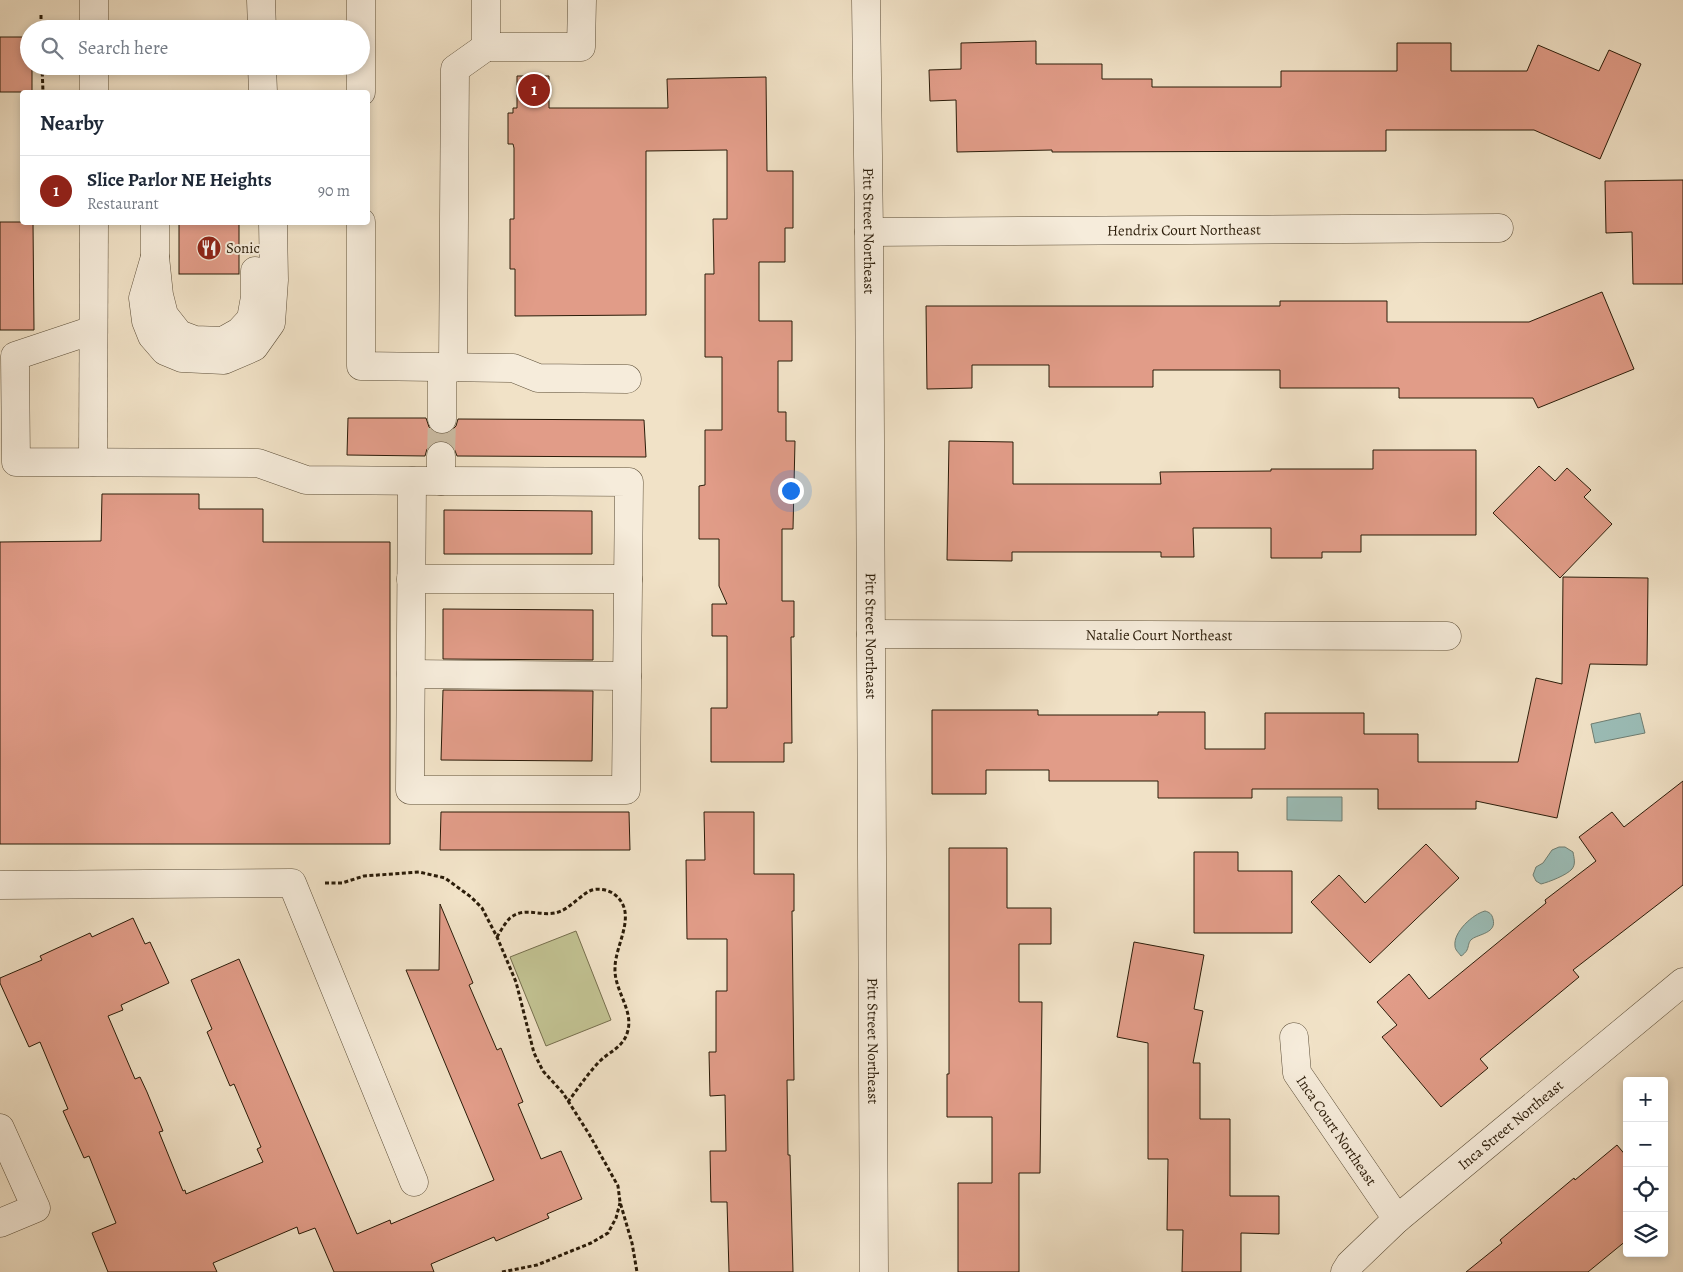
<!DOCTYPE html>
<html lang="en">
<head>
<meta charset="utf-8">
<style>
  body { margin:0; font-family:Alegreya,serif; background:#f2f2f3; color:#1f2937 }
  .controls { position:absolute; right:15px; bottom:15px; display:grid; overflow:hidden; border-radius:5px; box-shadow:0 2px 8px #0003 }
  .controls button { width:45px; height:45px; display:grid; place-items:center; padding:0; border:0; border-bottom:1px solid #e0e1e3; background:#fff; color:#1f2937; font:25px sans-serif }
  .you { position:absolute; left:790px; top:490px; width:18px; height:18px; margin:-12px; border:4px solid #fff; border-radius:50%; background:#1a73e8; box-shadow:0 0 0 8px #1a73e833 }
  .badge { display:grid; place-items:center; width:32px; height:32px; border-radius:50%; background:#8f2418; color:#fff; font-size:16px; font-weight:700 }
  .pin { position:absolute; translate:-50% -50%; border:2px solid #fff; box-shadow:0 1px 5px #0006 }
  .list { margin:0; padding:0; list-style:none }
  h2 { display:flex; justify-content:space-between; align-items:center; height:65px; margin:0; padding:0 20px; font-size:21px }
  h2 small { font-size:16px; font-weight:400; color:#747a83 }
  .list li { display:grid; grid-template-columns:32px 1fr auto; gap:15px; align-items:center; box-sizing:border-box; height:70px; padding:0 20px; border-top:1px solid #e0e1e3 }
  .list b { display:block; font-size:19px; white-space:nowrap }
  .list p { margin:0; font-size:16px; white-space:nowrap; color:#747a83 }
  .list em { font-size:16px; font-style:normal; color:#747a83 }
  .icon { flex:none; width:28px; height:28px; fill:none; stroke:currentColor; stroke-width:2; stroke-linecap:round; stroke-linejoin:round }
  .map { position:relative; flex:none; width:1683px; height:1272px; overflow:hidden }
  .search { position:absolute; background:#fff; box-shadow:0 2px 8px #0003; left:20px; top:20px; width:350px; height:55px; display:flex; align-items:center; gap:12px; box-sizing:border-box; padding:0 18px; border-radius:28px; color:#747a83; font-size:19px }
  .panel { position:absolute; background:#fff; box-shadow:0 2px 8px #0003; left:20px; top:90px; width:350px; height:135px; border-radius:5px }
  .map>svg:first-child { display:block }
  .green { fill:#c1c191; stroke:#766e4d }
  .water { fill:#9bbdb7; stroke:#6e7d71 }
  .building { fill:#e19c88; stroke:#2b1c09 }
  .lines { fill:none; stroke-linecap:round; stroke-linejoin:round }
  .minor-tunnel { stroke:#c9baa1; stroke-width:28; stroke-dasharray:28 14; stroke-linecap:butt }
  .minor-casing { stroke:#5c4e38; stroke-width:29 }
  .path { stroke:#2b1c09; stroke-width:3; stroke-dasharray:4 2.5; stroke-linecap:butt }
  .minor { stroke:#f6ecdb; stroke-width:28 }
  .labels { text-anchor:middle; stroke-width:4; stroke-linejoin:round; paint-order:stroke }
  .street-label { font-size:15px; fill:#2b1c09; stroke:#f6ecdb }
  .poi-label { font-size:15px; fill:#2b1c09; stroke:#f6ecdb; text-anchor:start }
</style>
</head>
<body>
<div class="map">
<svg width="1683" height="1272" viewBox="0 0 1683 1272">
  <rect width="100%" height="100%" fill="#f1e2c7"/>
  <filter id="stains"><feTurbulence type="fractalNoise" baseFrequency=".004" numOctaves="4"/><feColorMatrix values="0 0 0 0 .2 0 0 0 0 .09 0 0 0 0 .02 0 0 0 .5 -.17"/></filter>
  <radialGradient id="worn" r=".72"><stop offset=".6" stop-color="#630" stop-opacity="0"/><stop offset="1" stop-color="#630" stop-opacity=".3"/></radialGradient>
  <!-- green -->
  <path class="green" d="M 576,931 L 611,1020 L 546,1046 L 510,957 Z"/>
  <!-- water -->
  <g class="water">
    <path d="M 1640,713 L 1645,733 L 1595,743 L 1591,724 Z"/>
    <path d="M 1287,797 L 1342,797 L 1342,821 L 1287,820 Z"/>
    <path d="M 1559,847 L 1565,847 L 1573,852 C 1574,858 1576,864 1572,869 C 1567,875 1549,882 1541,884 L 1536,881 L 1533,875 L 1536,867 L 1543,863 L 1552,850 Z"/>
    <path d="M 1485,911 C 1489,912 1492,914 1493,919 C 1497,933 1479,934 1472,939 C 1468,942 1469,946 1467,950 C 1467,951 1462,956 1461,956 C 1459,953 1455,950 1455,946 C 1453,932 1473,914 1485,911 Z"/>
  </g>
  <!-- building -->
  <g class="building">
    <path d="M 0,37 L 29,37 L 29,66 L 32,66 L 32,92 L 0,92 Z"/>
    <path d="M 1036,41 L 1036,64 L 1102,64 L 1102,79 L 1152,79 L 1152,87 L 1281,87 L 1281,71 L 1397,71 L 1397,43 L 1451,43 L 1451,71 L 1527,71 L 1538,45 L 1599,71 L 1609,50 L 1641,64 L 1600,159 L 1534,130 L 1386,130 L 1386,151 L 1052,152 L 1052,150 L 957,152 L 956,100 L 930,101 L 929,70 L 961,69 L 961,43 Z"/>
    <path d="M 517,76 L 549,76 L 549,108 L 668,108 L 667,79 L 766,77 L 767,171 L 793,171 L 793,228 L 785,228 L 785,262 L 759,262 L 759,321 L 792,321 L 792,361 L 778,361 L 778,412 L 786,412 L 786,441 L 795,441 L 793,529 L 782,529 L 782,601 L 794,601 L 794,637 L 791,637 L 792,743 L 784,743 L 784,762 L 711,762 L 711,708 L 727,708 L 727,636 L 712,636 L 712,604 L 727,604 L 719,586 L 719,539 L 699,539 L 699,486 L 705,485 L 705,430 L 722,430 L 722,357 L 705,357 L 705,274 L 714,274 L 713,219 L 727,219 L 727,150 L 646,151 L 646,315 L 515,316 L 515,269 L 510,269 L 510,219 L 514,219 L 514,148 L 513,144 L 508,144 L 508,113 L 513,113 L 513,108 L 517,108 Z"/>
    <path d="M 1683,180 L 1683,284 L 1633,284 L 1632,232 L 1606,233 L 1605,181 Z"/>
    <path d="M 0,222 L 33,222 L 34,330 L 0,330 Z"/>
    <rect x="179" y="222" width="60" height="52"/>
    <path d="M 1602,292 L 1634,369 L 1538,408 L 1533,398 L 1399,398 L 1399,388 L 1280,388 L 1280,370 L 1153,370 L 1153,387 L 1049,387 L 1049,365 L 972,365 L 972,388 L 927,389 L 926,306 L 1280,306 L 1280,301 L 1387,301 L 1387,322 L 1529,322 Z"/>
    <path d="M 348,418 L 426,418 L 429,427 L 435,433 L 442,435 L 450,432 L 456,426 L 458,419 L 644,420 L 646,457 L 457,456 L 454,448 L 448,442 L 441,440 L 433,443 L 427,449 L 425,456 L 347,455 Z"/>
    <path d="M 949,441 L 1013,442 L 1013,484 L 1161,484 L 1160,472 L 1271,471 L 1271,469 L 1373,469 L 1373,450 L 1476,450 L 1476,535 L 1361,535 L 1361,552 L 1322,552 L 1322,558 L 1271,558 L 1271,528 L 1193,528 L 1194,557 L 1161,557 L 1161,552 L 1012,552 L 1012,561 L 947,560 Z"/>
    <path d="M 1539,466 L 1555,481 L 1567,468 L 1591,490 L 1584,497 L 1612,524 L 1560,578 L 1493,513 Z"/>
    <path d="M 102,494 L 199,494 L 199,509 L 263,509 L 263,542 L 390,542 L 390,844 L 0,844 L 0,542 L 101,541 Z"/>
    <path d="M 444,510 L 592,511 L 592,554 L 444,554 Z"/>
    <path d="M 1563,577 L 1648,578 L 1647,665 L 1590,664 L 1557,818 L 1476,801 L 1476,809 L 1378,809 L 1378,789 L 1252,789 L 1252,798 L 1158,798 L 1158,781 L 1049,781 L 1049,770 L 986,770 L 986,794 L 932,794 L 932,710 L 1038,710 L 1038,715 L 1158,715 L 1158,712 L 1205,712 L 1205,749 L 1265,749 L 1265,713 L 1364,713 L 1364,734 L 1418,734 L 1418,762 L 1518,762 L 1536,678 L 1562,684 Z"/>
    <path d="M 443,609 L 593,610 L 593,660 L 443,659 Z"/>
    <path d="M 443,690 L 593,691 L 592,761 L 441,760 Z"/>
    <path d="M 1683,781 L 1683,885 L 1573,970 L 1579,977 L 1480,1059 L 1488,1068 L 1441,1107 L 1382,1037 L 1397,1025 L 1377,1002 L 1409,974 L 1429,999 L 1546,903 L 1545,900 L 1596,861 L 1579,837 L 1612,812 L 1624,827 Z"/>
    <path d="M 441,812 L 629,812 L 630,850 L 440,850 Z"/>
    <path d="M 704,812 L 754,812 L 754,874 L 794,874 L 794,911 L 792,911 L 794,1080 L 787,1080 L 788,1155 L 790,1155 L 793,1272 L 729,1272 L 727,1202 L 711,1202 L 710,1151 L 726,1151 L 725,1095 L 710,1096 L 709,1052 L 716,1052 L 716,991 L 727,991 L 727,939 L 687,939 L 686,860 L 705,860 Z"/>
    <path d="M 1426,844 L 1459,878 L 1370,963 L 1311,902 L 1339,875 L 1365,903 Z"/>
    <path d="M 949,848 L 1007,848 L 1007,908 L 1051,908 L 1051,944 L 1019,944 L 1019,1002 L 1042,1002 L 1040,1173 L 1019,1173 L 1019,1272 L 958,1272 L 958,1183 L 992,1183 L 992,1117 L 947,1117 L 947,1074 L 949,1074 Z"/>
    <path d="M 1194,852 L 1238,852 L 1238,871 L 1292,871 L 1292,933 L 1194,933 Z"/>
    <path d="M 440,904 L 473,983 L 469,985 L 497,1050 L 501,1048 L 523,1102 L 518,1104 L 541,1159 L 561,1151 L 582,1199 L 547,1214 L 549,1218 L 496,1241 L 494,1237 L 431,1264 L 434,1272 L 334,1272 L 315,1228 L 299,1234 L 297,1227 L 213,1263 L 217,1272 L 108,1272 L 92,1233 L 116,1223 L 89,1156 L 84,1158 L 63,1111 L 68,1109 L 40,1042 L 29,1047 L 0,983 L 0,978 L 42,960 L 40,956 L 90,933 L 92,937 L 133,918 L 145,944 L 150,942 L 169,983 L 121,1005 L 123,1010 L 108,1016 L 135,1079 L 140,1077 L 147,1092 L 163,1131 L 159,1132 L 183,1191 L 185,1190 L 186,1194 L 263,1162 L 257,1149 L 261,1147 L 234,1084 L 230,1086 L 207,1032 L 212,1029 L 191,980 L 239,959 L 357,1234 L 390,1220 L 391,1224 L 494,1180 L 406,970 L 439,970 Z"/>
    <path d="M 1134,942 L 1204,955 L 1194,1009 L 1203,1011 L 1193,1063 L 1200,1063 L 1200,1119 L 1230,1119 L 1230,1196 L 1279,1196 L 1279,1234 L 1241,1233 L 1241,1272 L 1182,1272 L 1183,1230 L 1167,1230 L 1168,1159 L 1148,1159 L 1148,1043 L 1117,1037 Z"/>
    <path d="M 1617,1145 L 1627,1157 L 1627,1240 L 1588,1272 L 1466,1272 L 1502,1243 L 1500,1240 L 1574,1178 L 1575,1180 Z"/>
  </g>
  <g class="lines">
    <!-- minor-tunnel -->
    <path class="minor-tunnel" d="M 441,456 L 442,419"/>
    <defs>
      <g id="minor">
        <path d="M 94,0 L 94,29"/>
        <path d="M 261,0 L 262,29"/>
        <path d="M 361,0 L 361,92"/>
        <path id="s1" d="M 866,0 L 869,232 L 874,1272"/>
        <path d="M 486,47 L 581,47 L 582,0"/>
        <path d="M 94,66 L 94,92"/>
        <path d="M 262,66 L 263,92"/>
        <path d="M 155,222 L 155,257 L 159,295 L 164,315 L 179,334 L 195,340 L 223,341 L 239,332 L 251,319 L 255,297 L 255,271"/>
        <path d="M 361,222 L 361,366 L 513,368 L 538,378 L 627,379"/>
        <path id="s2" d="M 869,232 L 1499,228"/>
        <path d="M 155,257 L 143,298 L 146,321 L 152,336 L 165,351 L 182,358 L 224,360 L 254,347 L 271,323 L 274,280 L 273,222"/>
        <path d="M 93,330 L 15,356 L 16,462 L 258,463 L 306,480 L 441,481 L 441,456"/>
        <path d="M 453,368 L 455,69 L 486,47 L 486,0"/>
        <path d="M 442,419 L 442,367"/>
        <path d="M 93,462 L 94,222"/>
        <path d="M 412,481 L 410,790 L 626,790 L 629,482 L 441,481"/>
        <path d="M 411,579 L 628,579"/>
        <path id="s3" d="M 871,634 L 1447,636"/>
        <path d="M 411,674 L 627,676"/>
        <path d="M 0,885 L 292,883 L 414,1182"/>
        <path id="s4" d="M 1294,1037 L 1297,1073 L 1397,1219"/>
        <path d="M 0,1128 L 36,1208 L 0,1223"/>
        <path id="s5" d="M 1345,1272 L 1350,1264 L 1397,1219 L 1683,982"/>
      </g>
    </defs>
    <!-- minor casing -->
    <use href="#minor" class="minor-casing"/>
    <!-- path -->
    <g class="path">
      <path d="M 41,15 L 41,29"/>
      <path d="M 42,66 L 43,92"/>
      <path d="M 325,883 L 342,883 L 364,876 L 419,872 L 445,878 L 471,897 L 482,908 L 497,937 L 516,982 L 534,1053 L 543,1071 L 563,1093 L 589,1134 L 618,1186 L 620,1202 L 632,1243 L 637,1272"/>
      <path d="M 497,937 C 500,932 505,923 510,918 C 526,905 544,919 561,911 C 571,907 583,893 592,890 C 600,888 608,890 614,894 C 639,913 615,944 615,968 C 614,990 633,1009 628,1030 C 624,1048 609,1051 598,1063 C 587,1075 578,1088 568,1102"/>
      <path d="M 502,1272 L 537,1265 L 591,1243 L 608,1233 L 616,1218 L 620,1203"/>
    </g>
    <!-- minor -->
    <use href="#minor" class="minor"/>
  </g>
  <!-- icons -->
  <defs>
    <symbol id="restaurant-disc" viewBox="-11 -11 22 22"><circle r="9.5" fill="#8f2418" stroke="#f6ecdb"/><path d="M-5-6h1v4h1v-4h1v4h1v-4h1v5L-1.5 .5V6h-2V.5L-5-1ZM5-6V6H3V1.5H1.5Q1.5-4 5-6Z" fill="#fff"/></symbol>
  </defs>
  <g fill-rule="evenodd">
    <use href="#restaurant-disc" x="195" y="234" width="28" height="28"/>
  </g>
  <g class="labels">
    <!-- street labels -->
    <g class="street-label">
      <text dy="5" stroke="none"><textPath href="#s2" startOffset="315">Hendrix Court Northeast</textPath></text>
      <text dy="5" stroke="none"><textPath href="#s1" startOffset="231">Pitt Street Northeast</textPath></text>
      <text dy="5" stroke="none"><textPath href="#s3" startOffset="288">Natalie Court Northeast</textPath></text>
      <text dy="5" stroke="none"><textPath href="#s1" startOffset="636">Pitt Street Northeast</textPath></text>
      <text dy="5" stroke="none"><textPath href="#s1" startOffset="1041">Pitt Street Northeast</textPath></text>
      <text dy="5" stroke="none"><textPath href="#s5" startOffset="222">Inca Street Northeast</textPath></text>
      <text dy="5" stroke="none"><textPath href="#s4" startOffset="106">Inca Court Northeast</textPath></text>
    </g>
    <!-- poi labels -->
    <g class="poi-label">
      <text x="226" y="253">Sonic</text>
    </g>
  </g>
  <rect width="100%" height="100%" filter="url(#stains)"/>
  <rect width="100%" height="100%" fill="url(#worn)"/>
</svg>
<div class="controls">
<button>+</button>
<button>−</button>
<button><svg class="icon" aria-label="locate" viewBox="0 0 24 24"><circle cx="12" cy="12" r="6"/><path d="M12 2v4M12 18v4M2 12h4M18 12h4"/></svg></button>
<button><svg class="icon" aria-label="layers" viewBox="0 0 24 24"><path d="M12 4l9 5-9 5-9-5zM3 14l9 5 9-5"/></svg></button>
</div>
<div class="you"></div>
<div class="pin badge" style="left:534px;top:90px">1</div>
<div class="search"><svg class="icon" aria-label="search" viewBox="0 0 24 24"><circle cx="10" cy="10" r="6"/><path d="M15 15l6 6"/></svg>Search here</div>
<section class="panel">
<h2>Nearby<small></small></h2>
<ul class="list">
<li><span class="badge">1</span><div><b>Slice Parlor NE Heights</b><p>Restaurant</p></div><em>90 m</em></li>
</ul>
</section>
</div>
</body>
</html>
